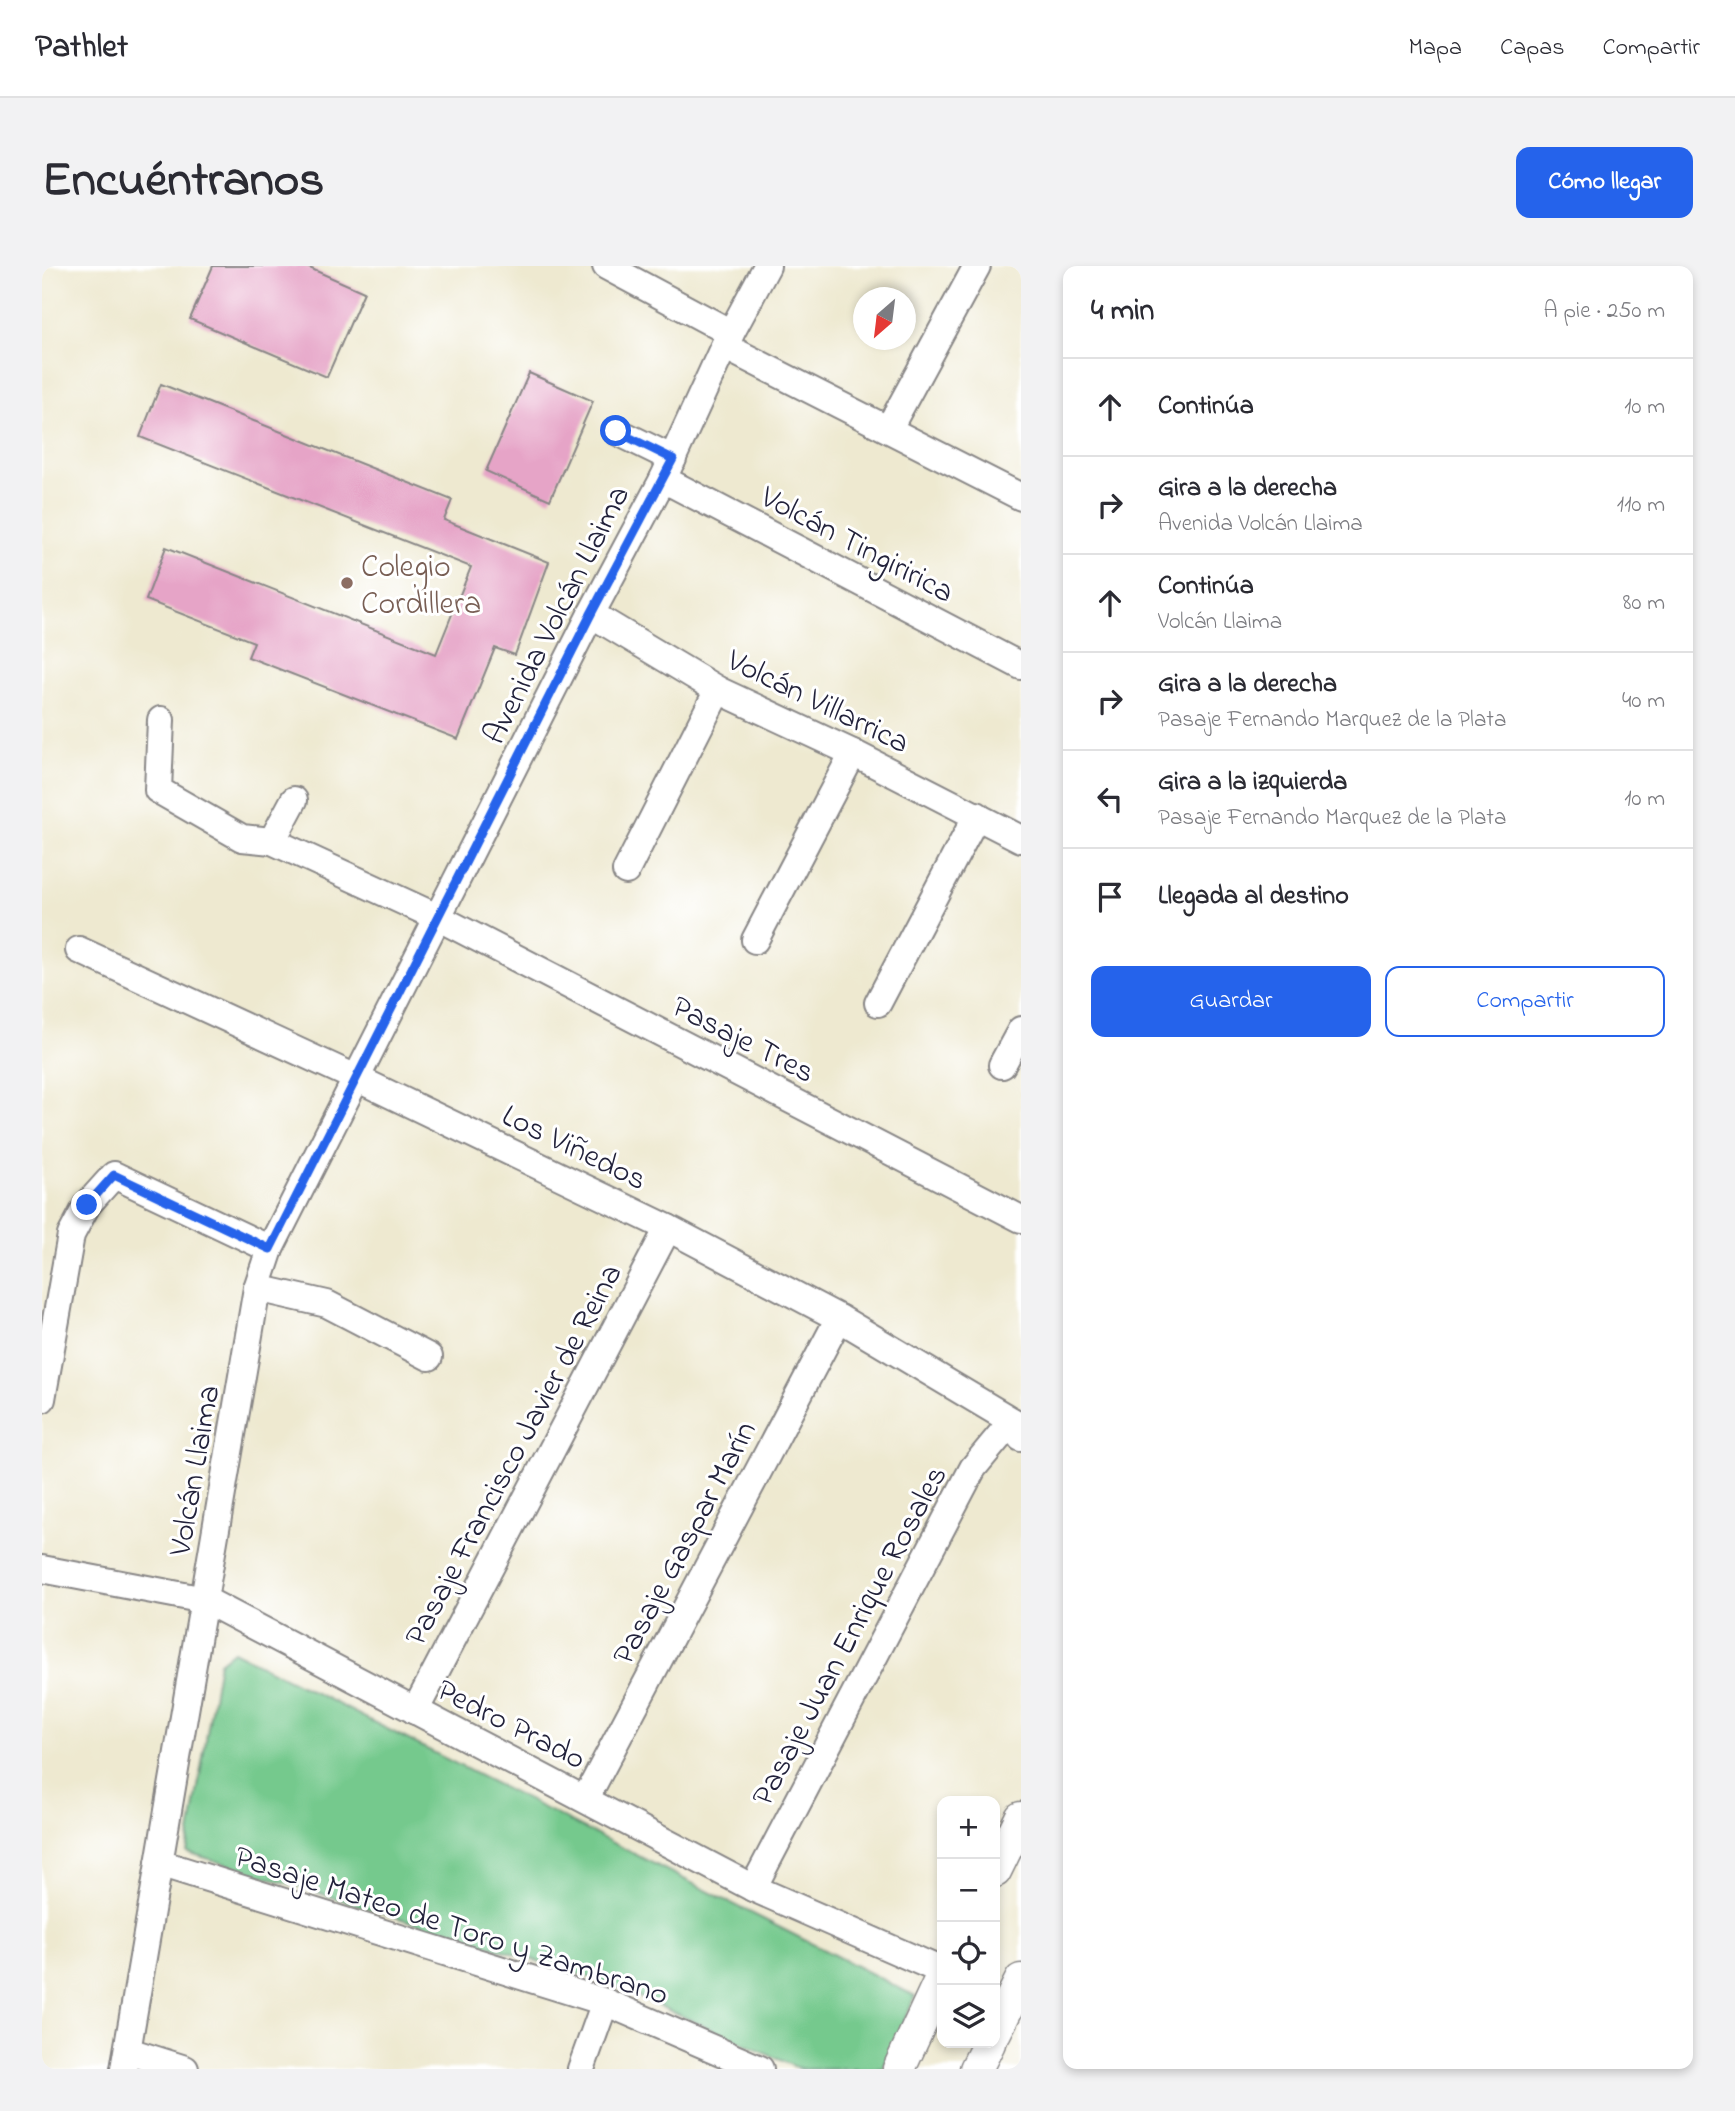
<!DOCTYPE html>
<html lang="es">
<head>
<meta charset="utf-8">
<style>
  body { margin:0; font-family:"Indie Flower",sans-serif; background:#f2f2f3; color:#2b2b33 }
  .controls { position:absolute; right:21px; bottom:21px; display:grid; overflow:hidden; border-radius:14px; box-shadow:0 4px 10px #0003 }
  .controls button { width:63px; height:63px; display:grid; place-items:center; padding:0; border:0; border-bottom:2px solid #e1e1e2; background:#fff; color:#2b2b33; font:35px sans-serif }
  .compass { position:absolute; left:811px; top:21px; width:63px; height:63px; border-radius:50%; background:#fff; box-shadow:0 4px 10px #0003; rotate:208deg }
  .stop { position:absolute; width:21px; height:21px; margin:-16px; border:5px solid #2563eb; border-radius:50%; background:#fff }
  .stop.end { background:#2563eb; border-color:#fff; box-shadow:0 2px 7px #0008 }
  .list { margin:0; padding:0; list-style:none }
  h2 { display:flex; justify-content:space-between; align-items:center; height:91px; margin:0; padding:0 28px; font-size:30px }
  h2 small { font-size:23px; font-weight:400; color:#7c7c81 }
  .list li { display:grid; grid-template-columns:46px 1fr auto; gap:21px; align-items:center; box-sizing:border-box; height:98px; padding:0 28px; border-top:2px solid #e1e1e2 }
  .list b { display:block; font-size:26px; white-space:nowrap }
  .list p { margin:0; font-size:23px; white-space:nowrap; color:#7c7c81 }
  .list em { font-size:23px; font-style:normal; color:#7c7c81 }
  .actions { display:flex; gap:14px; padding:21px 28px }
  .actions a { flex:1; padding:16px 0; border:2px solid #2563eb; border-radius:14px; text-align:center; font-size:24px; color:#2563eb }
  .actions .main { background:#2563eb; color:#fff }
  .icon { flex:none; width:38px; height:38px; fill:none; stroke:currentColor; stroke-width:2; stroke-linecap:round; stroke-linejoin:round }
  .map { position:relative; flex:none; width:979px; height:1803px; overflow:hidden; border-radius:14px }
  header { display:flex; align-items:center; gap:42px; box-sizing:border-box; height:98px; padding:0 35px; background:#fff; border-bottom:2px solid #e1e1e2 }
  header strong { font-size:33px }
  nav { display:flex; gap:38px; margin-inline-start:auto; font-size:24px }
  .intro { display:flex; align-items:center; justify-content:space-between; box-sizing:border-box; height:168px; padding:0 42px }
  h1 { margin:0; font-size:49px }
  .button { padding:18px 32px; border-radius:14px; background:#2563eb; color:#fff; font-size:24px; font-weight:700 }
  main { display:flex; gap:42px; padding:0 42px }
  aside { flex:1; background:#fff; border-radius:14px; box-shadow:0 4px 10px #0003 }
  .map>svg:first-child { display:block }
  .green { fill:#74c98d; stroke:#4b7664; stroke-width:2 }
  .building { fill:#e6a4c7 }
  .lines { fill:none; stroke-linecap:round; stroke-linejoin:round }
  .minor-casing { stroke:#888686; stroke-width:30 }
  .tertiary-casing { stroke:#888686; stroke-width:35 }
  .minor { stroke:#fff; stroke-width:26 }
  .tertiary { stroke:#fff; stroke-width:32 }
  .route { stroke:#2563eb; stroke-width:9 }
  .education-dot { fill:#8d6e63; stroke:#fff; stroke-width:2.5 }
  .labels { text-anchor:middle; stroke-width:6; stroke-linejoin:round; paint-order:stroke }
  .street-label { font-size:32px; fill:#22223b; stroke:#fff }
  .education-label { font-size:32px; fill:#785e54; stroke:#fff; text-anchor:start }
</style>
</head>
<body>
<header>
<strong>Pathlet</strong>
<nav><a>Mapa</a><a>Capas</a><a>Compartir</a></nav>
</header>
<div class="intro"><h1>Encuéntranos</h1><a class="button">Cómo llegar</a></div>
<main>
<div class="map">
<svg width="979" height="1803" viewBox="0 0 979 1803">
  <rect width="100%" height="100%" fill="#fff"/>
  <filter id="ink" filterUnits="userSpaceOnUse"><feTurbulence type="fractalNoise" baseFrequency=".0143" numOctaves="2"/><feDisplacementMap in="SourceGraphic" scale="14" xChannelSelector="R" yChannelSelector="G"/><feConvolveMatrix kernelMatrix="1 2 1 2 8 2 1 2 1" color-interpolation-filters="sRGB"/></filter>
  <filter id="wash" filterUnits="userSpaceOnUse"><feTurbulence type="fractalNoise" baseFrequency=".00686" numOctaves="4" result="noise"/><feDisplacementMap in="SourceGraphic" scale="28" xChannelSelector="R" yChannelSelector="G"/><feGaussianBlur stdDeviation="1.57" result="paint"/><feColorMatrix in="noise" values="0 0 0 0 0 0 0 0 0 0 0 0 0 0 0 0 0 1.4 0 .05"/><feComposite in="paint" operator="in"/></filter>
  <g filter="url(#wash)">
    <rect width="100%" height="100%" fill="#eee9d0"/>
    <!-- green -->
    <path class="green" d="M 191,1385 L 873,1730 L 841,1803 L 758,1803 L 566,1717 L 145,1586 L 177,1396 Z"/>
    <g id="blocks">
      <!-- building -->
      <g class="building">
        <path d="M 171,0 L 263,0 L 322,26 L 285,111 L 148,53 Z"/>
        <path d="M 487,107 L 551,135 L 508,234 L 444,205 Z"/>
        <path d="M 119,118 L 410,234 L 402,254 L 507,296 L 473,389 L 453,382 L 416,473 L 206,391 L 212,376 L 104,334 L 124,281 L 394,388 L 429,301 L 98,171 Z"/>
      </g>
    </g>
  </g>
  <g filter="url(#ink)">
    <use href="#blocks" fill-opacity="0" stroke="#888686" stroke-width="2"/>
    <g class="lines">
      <defs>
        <g id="minor">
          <path d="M 564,0 L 689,67"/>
          <path d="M 682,80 L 979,231"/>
          <path d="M 847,162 L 935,0"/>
          <path d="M 574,165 L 631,193"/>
          <path d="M 621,213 L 979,400"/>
          <path d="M 549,348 L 676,424 L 811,487 L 979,573"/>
          <path d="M 119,454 L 116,524 L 200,572 L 230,575 L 395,651 L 979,953"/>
          <path d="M 230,575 L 252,534"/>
          <path d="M 584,605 L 676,424"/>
          <path d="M 713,674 L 811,487"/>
          <path d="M 37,684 L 314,812 L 626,962 L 797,1052 L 970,1155 L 979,1172"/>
          <path d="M 836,737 L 935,549"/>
          <path d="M 960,799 L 979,764"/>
          <path d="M 215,1022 L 285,1038 L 387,1091"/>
          <path d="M 0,1133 L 29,969 L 45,939 L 72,909 L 228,983"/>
          <path d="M 0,1303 L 163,1334 L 711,1622 L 900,1705"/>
          <path d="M 373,1445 L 626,962"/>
          <path d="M 544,1532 L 797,1052"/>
          <path d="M 117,1597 L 563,1736 L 718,1803"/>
          <path d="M 711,1622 L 931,1202 L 970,1155"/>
          <path d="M 86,1785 L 143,1803"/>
          <path d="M 82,1803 L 215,1022 L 228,983 L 549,348 L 621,213 L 682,80 L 725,0"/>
          <path d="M 539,1803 L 563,1736"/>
        </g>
        <g id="tertiary">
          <path d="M 953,1605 L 979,1552"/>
          <path d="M 953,1766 L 979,1714"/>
          <path d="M 857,1803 L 900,1710"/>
          <path d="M 934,1803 L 947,1777"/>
        </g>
      </defs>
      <!-- minor casing -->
      <use href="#minor" class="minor-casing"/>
      <!-- tertiary casing -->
      <use href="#tertiary" class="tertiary-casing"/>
      <!-- minor -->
      <use href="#minor" class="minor"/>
      <!-- tertiary -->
      <use href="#tertiary" class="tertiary"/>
    </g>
  </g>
  <g class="lines" filter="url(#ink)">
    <!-- route -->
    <path class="route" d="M 45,939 L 72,909 L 228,983 L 549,348 L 631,193 L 574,165"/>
  </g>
  <!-- markers -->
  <circle class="education-dot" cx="305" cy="317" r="7"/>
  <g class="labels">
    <!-- street labels -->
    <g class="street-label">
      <text transform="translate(816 277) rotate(28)" y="11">Volcán Tingiririca</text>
      <text transform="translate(513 348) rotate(-63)" y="11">Avenida Volcán Llaima</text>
      <text transform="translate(777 434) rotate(26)" y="11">Volcán Villarrica</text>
      <text transform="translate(702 772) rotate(27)" y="11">Pasaje Tres</text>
      <text transform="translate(533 880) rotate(26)" y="11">Los Viñedos</text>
      <text transform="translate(470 1188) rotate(-62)" y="11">Pasaje Francisco Javier de Reina</text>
      <text transform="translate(151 1204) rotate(-80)" y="11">Volcán Llaima</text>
      <text transform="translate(641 1276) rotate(-62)" y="11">Pasaje Gaspar Marín</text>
      <text transform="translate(806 1369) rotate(-62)" y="11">Pasaje Juan Enrique Rosales</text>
      <text transform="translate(470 1457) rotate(27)" y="11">Pedro Prado</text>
      <text transform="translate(410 1658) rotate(18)" y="11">Pasaje Mateo de Toro y Zambrano</text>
    </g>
    <!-- education labels -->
    <g class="education-label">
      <text x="319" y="310">Colegio<tspan x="319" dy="37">Cordillera</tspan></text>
    </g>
  </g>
</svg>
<div class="controls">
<button>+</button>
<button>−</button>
<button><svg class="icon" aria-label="locate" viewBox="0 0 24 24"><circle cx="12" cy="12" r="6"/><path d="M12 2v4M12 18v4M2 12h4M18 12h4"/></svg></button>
<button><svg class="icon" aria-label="layers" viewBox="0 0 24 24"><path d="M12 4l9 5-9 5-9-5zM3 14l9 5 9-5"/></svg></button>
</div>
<svg class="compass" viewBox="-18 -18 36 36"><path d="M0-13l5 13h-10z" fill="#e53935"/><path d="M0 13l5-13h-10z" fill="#7c7c81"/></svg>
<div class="stop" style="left:574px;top:165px"></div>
<div class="stop end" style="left:45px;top:939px"></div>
</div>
<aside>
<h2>4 min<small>A pie · 250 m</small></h2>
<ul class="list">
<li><svg class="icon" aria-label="ahead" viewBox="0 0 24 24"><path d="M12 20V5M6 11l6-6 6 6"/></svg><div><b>Continúa</b></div><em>10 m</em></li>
<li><svg class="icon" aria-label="right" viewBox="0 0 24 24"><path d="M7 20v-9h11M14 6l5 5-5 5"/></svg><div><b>Gira a la derecha</b><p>Avenida Volcán Llaima</p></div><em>110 m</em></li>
<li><svg class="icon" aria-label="ahead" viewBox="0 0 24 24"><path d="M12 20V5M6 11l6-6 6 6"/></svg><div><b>Continúa</b><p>Volcán Llaima</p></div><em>80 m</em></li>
<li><svg class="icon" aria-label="right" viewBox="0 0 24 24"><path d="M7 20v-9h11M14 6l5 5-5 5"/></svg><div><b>Gira a la derecha</b><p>Pasaje Fernando Marquez de la Plata</p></div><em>40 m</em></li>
<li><svg class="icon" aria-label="left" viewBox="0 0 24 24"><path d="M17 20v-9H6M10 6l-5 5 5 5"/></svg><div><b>Gira a la izquierda</b><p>Pasaje Fernando Marquez de la Plata</p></div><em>10 m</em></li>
<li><svg class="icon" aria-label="arrive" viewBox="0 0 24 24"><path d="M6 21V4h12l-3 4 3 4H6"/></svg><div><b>Llegada al destino</b></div></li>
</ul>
<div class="actions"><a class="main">Guardar</a><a>Compartir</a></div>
</aside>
</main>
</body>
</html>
